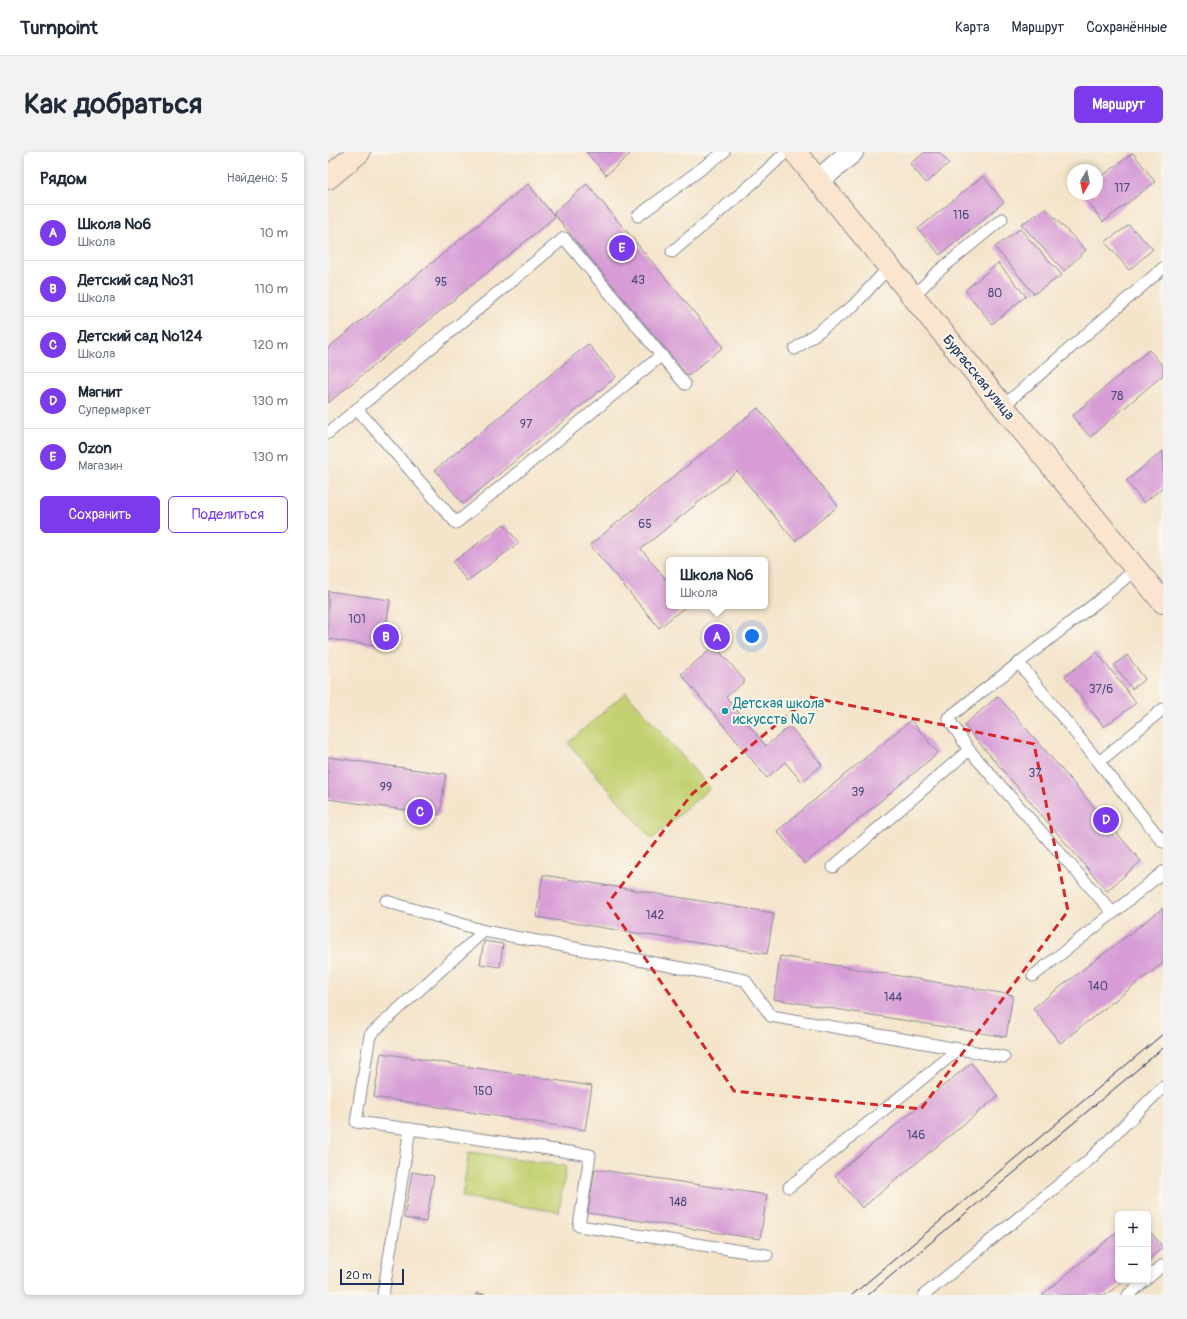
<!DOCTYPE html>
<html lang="ru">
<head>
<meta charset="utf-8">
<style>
  body { margin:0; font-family:Pangolin,sans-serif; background:#f2f2f3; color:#1f2937 }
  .controls { position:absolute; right:12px; bottom:12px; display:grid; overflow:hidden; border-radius:6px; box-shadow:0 2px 6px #0003 }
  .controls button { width:36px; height:36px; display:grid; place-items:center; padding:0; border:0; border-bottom:1px solid #e0e1e3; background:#fff; color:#1f2937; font:20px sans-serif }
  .compass { position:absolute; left:739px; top:12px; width:36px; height:36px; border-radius:50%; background:#fff; box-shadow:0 2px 6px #0003; rotate:189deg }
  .scale { position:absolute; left:12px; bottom:10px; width:64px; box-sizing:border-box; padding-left:4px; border:2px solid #1b2f5e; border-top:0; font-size:11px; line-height:14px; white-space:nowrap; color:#1b2f5e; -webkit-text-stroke:3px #fbf7ec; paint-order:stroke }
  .you { position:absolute; left:424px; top:484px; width:14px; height:14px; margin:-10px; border:3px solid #fff; border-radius:50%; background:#1a73e8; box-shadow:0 0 0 6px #1a73e833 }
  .badge { display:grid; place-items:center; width:26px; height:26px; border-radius:50%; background:#7c3aed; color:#fff; font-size:13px; font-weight:700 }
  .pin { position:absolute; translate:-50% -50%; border:2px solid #fff; box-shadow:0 1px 4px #0006 }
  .popup { position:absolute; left:338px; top:405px; width:102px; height:52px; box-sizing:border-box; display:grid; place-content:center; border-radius:6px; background:#fff; filter:drop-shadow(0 1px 3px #0005); font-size:13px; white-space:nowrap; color:#747a83 }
  .popup b { font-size:15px; color:#1f2937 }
  .popup::after { content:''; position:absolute; left:50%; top:100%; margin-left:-8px; border:8px solid transparent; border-top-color:#fff }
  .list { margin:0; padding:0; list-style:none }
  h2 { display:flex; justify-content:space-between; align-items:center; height:52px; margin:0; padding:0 16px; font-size:17px }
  h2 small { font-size:13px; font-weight:400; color:#747a83 }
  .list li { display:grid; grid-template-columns:26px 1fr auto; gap:12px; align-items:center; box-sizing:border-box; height:56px; padding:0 16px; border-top:1px solid #e0e1e3 }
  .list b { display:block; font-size:15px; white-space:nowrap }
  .list p { margin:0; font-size:13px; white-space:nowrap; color:#747a83 }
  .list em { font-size:13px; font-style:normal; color:#747a83 }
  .actions { display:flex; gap:8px; padding:12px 16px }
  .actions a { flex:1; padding:9px 0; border:1px solid #7c3aed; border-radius:6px; text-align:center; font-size:14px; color:#7c3aed }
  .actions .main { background:#7c3aed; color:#fff }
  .map { position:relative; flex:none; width:835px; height:1143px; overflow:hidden; border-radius:6px }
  header { display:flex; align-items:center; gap:24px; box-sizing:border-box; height:56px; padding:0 20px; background:#fff; border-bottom:1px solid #e0e1e3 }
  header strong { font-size:19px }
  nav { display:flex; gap:22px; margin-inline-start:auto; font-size:14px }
  .intro { display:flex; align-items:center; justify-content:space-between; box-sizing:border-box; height:96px; padding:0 24px }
  h1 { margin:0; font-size:28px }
  .button { padding:10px 18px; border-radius:6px; background:#7c3aed; color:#fff; font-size:14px; font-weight:700 }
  main { display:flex; gap:24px; padding:0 24px }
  aside { flex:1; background:#fff; border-radius:6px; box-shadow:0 2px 6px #0003 }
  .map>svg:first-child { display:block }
  .green { fill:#c4d172; stroke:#708068 }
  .building { fill:#d79cd6 }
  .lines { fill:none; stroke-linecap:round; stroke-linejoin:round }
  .lane-casing { stroke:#888a94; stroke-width:13 }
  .street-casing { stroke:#888a94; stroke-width:24 }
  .secondary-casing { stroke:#888a94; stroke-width:24 }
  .lane { stroke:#fff; stroke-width:11 }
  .street { stroke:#fff; stroke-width:22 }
  .secondary { stroke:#fbe5cf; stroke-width:22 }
  .tram { stroke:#1b2f5e; stroke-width:1 }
  .marked { fill:none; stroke:#d62828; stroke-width:3; stroke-dasharray:8 5; stroke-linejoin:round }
  .culture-dot { fill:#0f9aa8; stroke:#fbf7ec; stroke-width:1.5 }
  .labels { text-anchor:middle; stroke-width:4; stroke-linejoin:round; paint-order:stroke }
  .number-label { font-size:12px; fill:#4a4a7c }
  .street-label { font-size:14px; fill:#1b2f5e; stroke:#fbf7ec }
  .culture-label { font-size:14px; fill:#0d838f; stroke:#fbf7ec; text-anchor:start }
</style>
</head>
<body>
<header>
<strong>Turnpoint</strong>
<nav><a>Карта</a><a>Маршрут</a><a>Сохранённые</a></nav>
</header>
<div class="intro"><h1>Как добраться</h1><a class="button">Маршрут</a></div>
<main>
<aside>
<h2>Рядом<small>Найдено: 5</small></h2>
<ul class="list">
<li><span class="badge">A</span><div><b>Школа №6</b><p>Школа</p></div><em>10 m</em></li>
<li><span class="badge">B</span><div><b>Детский сад №31</b><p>Школа</p></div><em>110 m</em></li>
<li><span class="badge">C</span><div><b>Детский сад №124</b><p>Школа</p></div><em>120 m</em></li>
<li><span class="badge">D</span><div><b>Магнит</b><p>Супермаркет</p></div><em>130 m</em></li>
<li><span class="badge">E</span><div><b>Ozon</b><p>Магазин</p></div><em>130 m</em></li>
</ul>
<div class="actions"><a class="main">Сохранить</a><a>Поделиться</a></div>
</aside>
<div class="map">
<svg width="835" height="1143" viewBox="0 0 835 1143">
  <rect width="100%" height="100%" fill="#fbf7ec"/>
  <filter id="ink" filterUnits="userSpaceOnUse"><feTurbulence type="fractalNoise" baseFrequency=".025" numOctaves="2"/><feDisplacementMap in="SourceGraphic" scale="8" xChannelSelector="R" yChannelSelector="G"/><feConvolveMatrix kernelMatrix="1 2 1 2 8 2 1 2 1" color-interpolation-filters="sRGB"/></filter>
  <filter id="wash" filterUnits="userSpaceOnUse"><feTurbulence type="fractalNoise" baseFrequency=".012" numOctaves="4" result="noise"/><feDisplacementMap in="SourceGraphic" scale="16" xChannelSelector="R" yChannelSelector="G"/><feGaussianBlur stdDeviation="0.9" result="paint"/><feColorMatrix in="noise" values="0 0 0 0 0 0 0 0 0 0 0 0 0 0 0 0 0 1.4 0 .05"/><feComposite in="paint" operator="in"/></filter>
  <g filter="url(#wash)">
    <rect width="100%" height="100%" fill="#f4e4ca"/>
    <!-- green -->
    <g class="green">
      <path d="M 298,540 L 382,636 L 324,687 L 240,591 Z"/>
      <path d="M 141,1000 L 238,1014 L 231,1060 L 134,1045 Z"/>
    </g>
    <g id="blocks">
      <!-- building -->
      <g class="building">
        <path d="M 258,0 L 300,0 L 302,2 L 278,23 Z"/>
        <path d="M 597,0 L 611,0 L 621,11 L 598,31 L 582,12 Z"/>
        <path d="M 805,1 L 827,30 L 775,70 L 754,42 L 769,42 L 769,28 Z"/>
        <path d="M 655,24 L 676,50 L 612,103 L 590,77 Z"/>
        <path d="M 200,32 L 227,65 L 0,251 L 0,196 Z"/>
        <path d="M 259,32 L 395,195 L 360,224 L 225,61 Z"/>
        <path d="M 718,57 L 758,98 L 736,119 L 693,72 Z"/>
        <path d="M 801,73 L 825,97 L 801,118 L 777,90 Z"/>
        <path d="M 692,77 L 734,123 L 706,142 L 667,95 Z"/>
        <path d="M 670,111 L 698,144 L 664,172 L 637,138 Z"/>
        <path d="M 260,192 L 288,225 L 135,352 L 107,318 Z"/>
        <path d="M 821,198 L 835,214 L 835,223 L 762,285 L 744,264 Z"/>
        <path d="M 430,256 L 510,354 L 467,389 L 409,319 L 313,397 L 341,431 L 341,454 L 358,454 L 331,476 L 262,393 Z"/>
        <path d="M 835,299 L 835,335 L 816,351 L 798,329 Z"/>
        <path d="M 176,372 L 191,391 L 139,429 L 125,410 Z"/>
        <path d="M 0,439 L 62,448 L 55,495 L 0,487 Z"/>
        <path d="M 387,494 L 417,529 L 398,545 L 438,594 L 462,574 L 494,613 L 474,630 L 457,610 L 439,626 L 353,522 Z"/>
        <path d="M 769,500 L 808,551 L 776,575 L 737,524 Z"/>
        <path d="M 799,503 L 817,527 L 804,537 L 786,513 Z"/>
        <path d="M 670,544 L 813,709 L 779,739 L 636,573 Z"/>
        <path d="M 583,568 L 610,601 L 477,712 L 449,679 Z"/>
        <path d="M 0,605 L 118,622 L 112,663 L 0,647 Z"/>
        <path d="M 215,723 L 446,761 L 439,802 L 208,765 Z"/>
        <path d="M 835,756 L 835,811 L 732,891 L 705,856 Z"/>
        <path d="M 156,789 L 175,792 L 172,815 L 152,812 Z"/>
        <path d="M 452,804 L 685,843 L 678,885 L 446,847 Z"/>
        <path d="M 53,901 L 264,934 L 257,978 L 46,945 Z"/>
        <path d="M 643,911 L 670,944 L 534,1056 L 507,1023 Z"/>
        <path d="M 267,1017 L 439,1043 L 432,1087 L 260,1061 Z"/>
        <path d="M 84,1020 L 106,1024 L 98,1070 L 76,1066 Z"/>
        <path d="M 820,1077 L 835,1095 L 820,1108 Z"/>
        <path d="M 790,1079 L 790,1128 L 796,1128 L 778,1143 L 714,1143 Z"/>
        <path d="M 148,1141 L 157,1142 L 157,1143 L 147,1143 Z"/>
      </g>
    </g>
  </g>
  <g filter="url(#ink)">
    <use href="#blocks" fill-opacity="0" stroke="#888a94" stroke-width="1"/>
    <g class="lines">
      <defs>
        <g id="lane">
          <path d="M 310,64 L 396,0"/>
          <path d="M 344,100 L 425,31 L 458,0"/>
          <path d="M 585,145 L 607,122 L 674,67"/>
          <path d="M 467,197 L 525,154 L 562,114"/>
          <path d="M 675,254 L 835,116"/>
          <path d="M 29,257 L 128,371 L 334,203"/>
          <path d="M 0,281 L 236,86 L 357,232"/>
          <path d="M 809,416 L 769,450 L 620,566 L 641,598 L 785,761 L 835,720"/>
          <path d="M 691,511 L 835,690"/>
          <path d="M 771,610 L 835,557"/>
          <path d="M 505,715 L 641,598"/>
          <path d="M 58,749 L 156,779 L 417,828 L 443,864 L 676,905"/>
          <path d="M 705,824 L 785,761"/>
          <path d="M 82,977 L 28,970 L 42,883 L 156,779"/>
          <path d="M 461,1035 L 631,897"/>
          <path d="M 820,1126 L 835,1113"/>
          <path d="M 55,1143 L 82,977 L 262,1003 L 251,1074 L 439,1103"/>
          <path d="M 596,1143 L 761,1008 L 835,935"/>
          <path d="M 800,1143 L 818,1128"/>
        </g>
        <path id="street" d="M 490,29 L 524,0"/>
        <g id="secondary">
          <path d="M 467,0 L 835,450"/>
          <path d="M 0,26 L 31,0"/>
        </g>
      </defs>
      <!-- lane casing -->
      <use href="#lane" class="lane-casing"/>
      <!-- street casing -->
      <use href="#street" class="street-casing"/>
      <!-- secondary casing -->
      <use href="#secondary" class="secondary-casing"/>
      <!-- lane -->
      <use href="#lane" class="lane"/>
      <!-- street -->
      <use href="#street" class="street"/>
      <!-- secondary -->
      <use href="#secondary" class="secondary"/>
      <!-- tram -->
      <g class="tram">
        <path d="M 524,1143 L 835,882"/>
        <path d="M 540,1143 L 835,896"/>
      </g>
    </g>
  </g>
  <!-- marked area -->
  <path class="marked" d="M 482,545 L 706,592 L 740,759 L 593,957 L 406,939 L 280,751 L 364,642 Z"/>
  <!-- markers -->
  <circle class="culture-dot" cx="397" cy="559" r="4"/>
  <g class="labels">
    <!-- number labels -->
    <g class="number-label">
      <text x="794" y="40">117</text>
      <text x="633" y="67">116</text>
      <text x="310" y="132">43</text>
      <text x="113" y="134">95</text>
      <text x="667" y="145">80</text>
      <text x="789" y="248">78</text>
      <text x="198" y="276">97</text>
      <text x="317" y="376">65</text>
      <text x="29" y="471">101</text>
      <text x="773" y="541">37/6</text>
      <text x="707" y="625">37</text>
      <text x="58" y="639">99</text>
      <text x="530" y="644">39</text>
      <text x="327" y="767">142</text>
      <text x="770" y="838">140</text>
      <text x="565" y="849">144</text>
      <text x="155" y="943">150</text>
      <text x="588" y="987">146</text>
      <text x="350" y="1054">148</text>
    </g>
    <!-- street labels -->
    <g class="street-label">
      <text transform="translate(651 225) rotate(51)" y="5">Бургасская улица</text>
    </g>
    <!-- culture labels -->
    <g class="culture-label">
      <text x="405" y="556">Детская школа<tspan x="405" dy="16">искусств №7</tspan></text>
    </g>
  </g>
</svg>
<div class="controls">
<button>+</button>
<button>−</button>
</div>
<svg class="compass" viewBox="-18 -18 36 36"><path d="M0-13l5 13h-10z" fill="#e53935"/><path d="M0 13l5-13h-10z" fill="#747a83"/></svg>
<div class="scale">20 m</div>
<div class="you"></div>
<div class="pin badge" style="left:389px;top:485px">A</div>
<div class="popup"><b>Школа №6</b>Школа</div>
<div class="pin badge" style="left:58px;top:485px">B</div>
<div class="pin badge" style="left:92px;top:660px">C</div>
<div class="pin badge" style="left:778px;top:668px">D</div>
<div class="pin badge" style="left:294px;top:96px">E</div>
</div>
</main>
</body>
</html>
